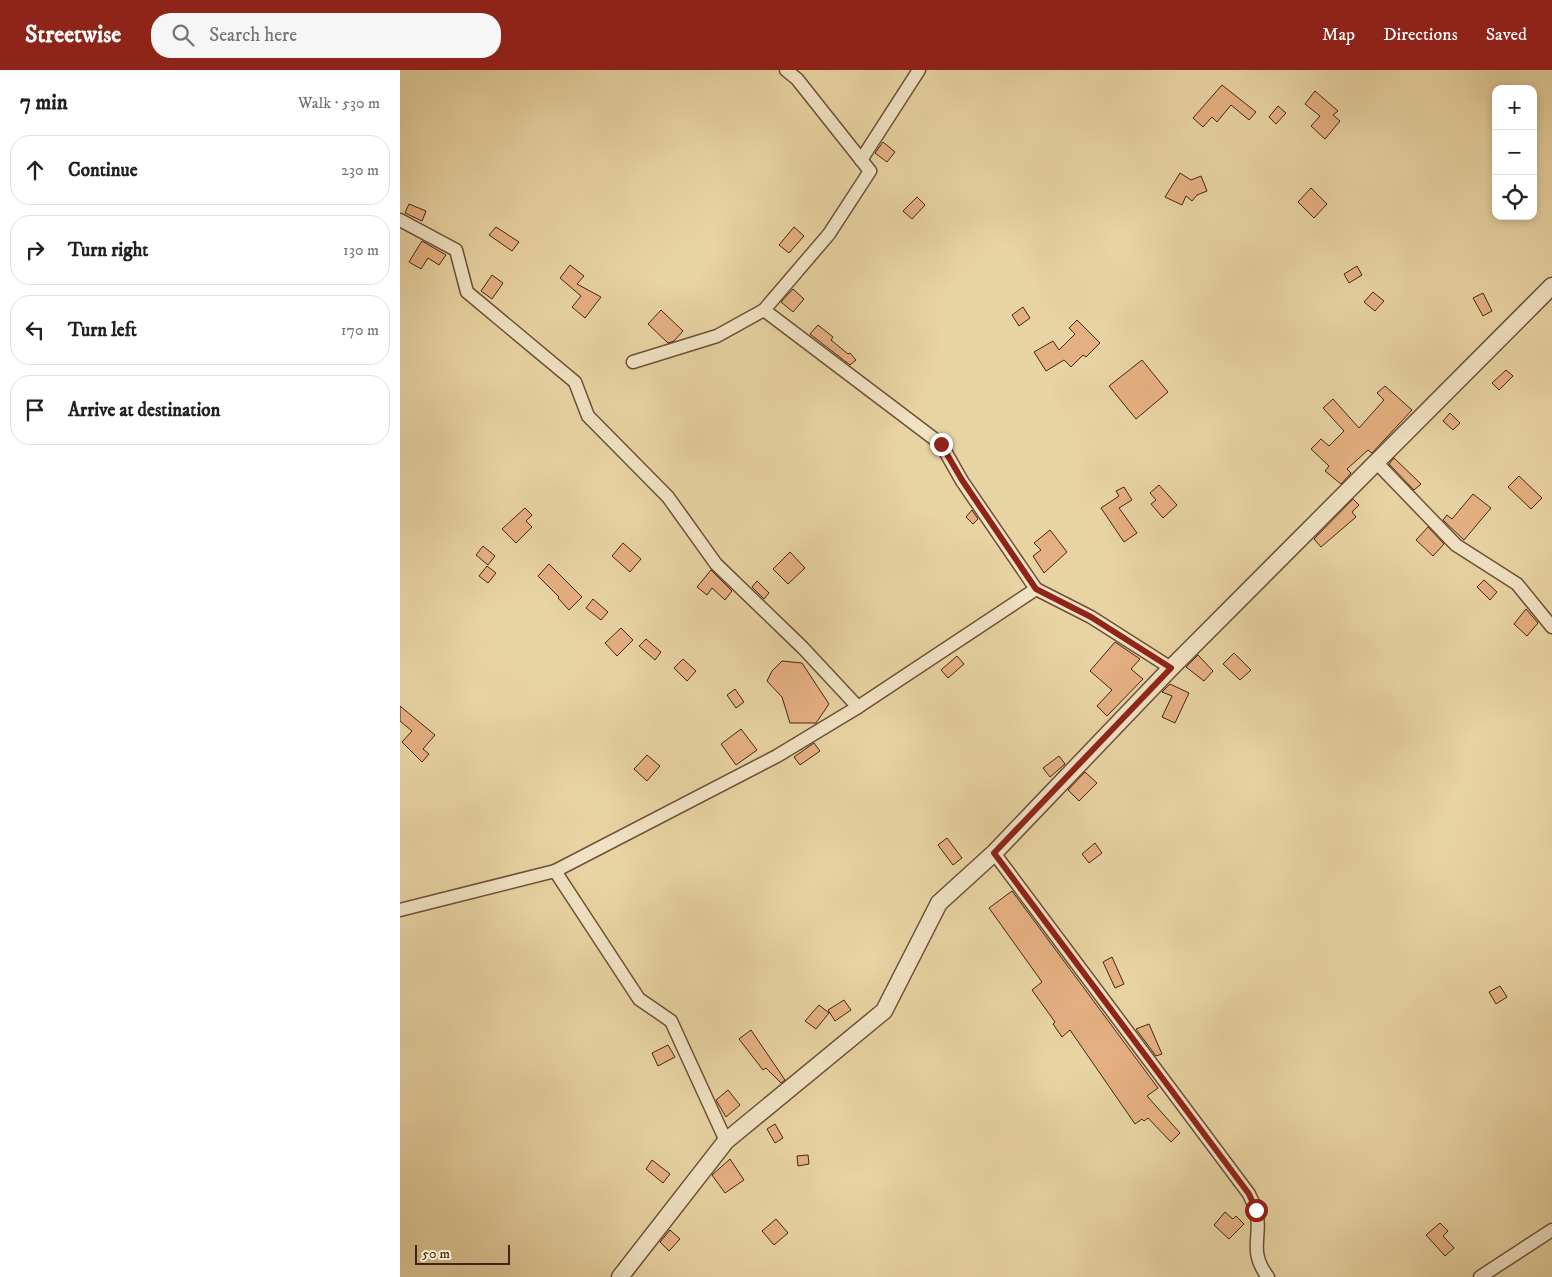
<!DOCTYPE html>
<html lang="en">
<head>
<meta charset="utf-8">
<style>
  body { margin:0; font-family:"IM FELL DW Pica",serif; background:#f6f6f6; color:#202124 }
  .controls { position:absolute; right:15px; top:15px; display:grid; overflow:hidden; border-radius:10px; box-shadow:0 2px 8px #0003 }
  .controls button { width:45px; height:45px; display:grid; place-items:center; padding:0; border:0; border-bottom:1px solid #e0e0e0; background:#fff; color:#202124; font:25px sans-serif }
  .scale { position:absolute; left:15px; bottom:12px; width:95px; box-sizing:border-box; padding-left:5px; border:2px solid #462414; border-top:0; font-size:14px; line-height:18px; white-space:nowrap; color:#462414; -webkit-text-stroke:4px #f0e2c3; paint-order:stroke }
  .stop { position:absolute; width:15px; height:15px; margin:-11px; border:4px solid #8f2418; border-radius:50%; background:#fff }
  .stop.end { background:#8f2418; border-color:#fff; box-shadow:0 1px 5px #0008 }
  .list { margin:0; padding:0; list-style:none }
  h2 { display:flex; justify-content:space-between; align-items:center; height:65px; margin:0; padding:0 20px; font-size:21px }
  h2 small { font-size:16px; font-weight:400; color:#757577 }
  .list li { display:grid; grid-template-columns:32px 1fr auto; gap:15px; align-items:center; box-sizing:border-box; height:70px; margin:0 10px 10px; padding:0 10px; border:1px solid #e0e0e0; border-radius:20px }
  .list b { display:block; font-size:19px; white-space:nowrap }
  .list em { font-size:16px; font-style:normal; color:#757577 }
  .icon { flex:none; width:28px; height:28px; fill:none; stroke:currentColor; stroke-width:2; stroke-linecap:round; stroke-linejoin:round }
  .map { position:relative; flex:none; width:1152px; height:1207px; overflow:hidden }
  header { display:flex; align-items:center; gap:30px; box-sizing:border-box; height:70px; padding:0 25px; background:#8f2418; color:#fff }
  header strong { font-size:24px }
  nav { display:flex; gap:28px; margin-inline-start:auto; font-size:18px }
  .search { width:350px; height:45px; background:#f6f6f6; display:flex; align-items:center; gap:12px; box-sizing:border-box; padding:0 18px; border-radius:20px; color:#757577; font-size:19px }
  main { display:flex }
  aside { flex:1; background:#fff }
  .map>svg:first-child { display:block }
  .building { fill:#e5b081; stroke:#462414 }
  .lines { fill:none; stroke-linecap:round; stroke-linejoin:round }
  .minor-casing { stroke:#6e5038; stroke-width:15 }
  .tertiary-casing { stroke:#6e5038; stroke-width:19 }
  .minor { stroke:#f0e2c3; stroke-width:12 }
  .tertiary { stroke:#f0e2c3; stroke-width:16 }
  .route { stroke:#8f2418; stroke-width:6 }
</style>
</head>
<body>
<header>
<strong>Streetwise</strong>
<div class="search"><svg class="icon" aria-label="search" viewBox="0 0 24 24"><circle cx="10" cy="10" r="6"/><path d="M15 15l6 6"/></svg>Search here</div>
<nav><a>Map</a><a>Directions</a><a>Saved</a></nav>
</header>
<main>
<aside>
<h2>7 min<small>Walk · 530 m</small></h2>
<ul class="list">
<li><svg class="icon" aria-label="ahead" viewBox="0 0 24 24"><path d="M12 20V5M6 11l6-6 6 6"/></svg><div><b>Continue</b></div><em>230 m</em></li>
<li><svg class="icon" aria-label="right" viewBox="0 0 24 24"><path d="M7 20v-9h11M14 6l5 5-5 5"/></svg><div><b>Turn right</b></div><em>130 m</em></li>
<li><svg class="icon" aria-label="left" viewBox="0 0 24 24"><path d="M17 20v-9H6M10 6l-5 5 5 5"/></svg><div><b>Turn left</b></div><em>170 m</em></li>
<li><svg class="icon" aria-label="arrive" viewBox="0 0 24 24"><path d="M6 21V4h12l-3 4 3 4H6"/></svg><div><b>Arrive at destination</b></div></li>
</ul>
</aside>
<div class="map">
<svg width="1152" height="1207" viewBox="0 0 1152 1207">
  <rect width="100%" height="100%" fill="#e8d3a2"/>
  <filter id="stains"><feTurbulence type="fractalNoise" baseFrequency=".004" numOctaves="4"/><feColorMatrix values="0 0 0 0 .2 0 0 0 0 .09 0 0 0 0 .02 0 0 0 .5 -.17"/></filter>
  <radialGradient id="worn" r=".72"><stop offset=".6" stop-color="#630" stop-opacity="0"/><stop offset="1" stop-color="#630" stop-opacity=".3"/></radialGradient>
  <!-- building -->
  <g class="building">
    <path d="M 822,15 L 856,42 L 849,50 L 831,35 L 817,52 L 812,47 L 803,57 L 793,48 Z"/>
    <path d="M 915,21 L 938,41 L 933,45 L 940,51 L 925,69 L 911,56 L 920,46 L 905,34 Z"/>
    <path d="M 878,36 L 886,43 L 876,54 L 869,47 Z"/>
    <path d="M 483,72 L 495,82 L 487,92 L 475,83 Z"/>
    <path d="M 780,103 L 791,110 L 801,106 L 807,121 L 797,125 L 792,131 L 786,126 L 782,135 L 765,127 Z"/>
    <path d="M 911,118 L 927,134 L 914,148 L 898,132 Z"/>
    <path d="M 517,127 L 525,135 L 512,149 L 503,141 Z"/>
    <path d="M 9,134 L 26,141 L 22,151 L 5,143 Z"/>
    <path d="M 96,157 L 119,172 L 112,181 L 89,165 Z"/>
    <path d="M 394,157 L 404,166 L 389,183 L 379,175 Z"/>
    <path d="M 22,171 L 46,185 L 39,195 L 28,188 L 21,199 L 9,192 Z"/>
    <path d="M 170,195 L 184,206 L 177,214 L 201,227 L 185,248 L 172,237 L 181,226 L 160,208 Z"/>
    <path d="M 957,196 L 962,205 L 949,213 L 944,204 Z"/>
    <path d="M 92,205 L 103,213 L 92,229 L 81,221 Z"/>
    <path d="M 393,219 L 404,229 L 393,242 L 381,232 Z"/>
    <path d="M 973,222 L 984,231 L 975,241 L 964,232 Z"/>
    <path d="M 1083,223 L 1092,241 L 1083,246 L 1073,228 Z"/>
    <path d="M 623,237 L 630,248 L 619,256 L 612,245 Z"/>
    <path d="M 261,240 L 283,261 L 274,271 L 268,273 L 248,254 Z"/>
    <path d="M 677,250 L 700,273 L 686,287 L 683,285 L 671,297 L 664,290 L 646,301 L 634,282 L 653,271 L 659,280 L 675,264 L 669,258 Z"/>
    <path d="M 418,255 L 433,267 L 431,270 L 448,284 L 450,283 L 456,290 L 450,295 L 410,264 Z"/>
    <path d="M 742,290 L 768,322 L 736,349 L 709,316 Z"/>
    <path d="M 1106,300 L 1113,306 L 1099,320 L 1092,313 Z"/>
    <path d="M 985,316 L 1012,340 L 972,383 L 968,380 L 947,399 L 951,403 L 941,414 L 925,401 L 929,396 L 911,379 L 921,369 L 929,376 L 944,361 L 923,338 L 933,329 L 959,358 L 984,330 L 977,323 Z"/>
    <path d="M 1050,343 L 1060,353 L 1053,360 L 1043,351 Z"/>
    <path d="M 994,388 L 1021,414 L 1014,420 L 989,394 Z"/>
    <path d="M 1119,406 L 1142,428 L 1131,439 L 1108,417 Z"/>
    <path d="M 759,415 L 777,435 L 763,448 L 751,434 L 756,430 L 750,423 Z"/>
    <path d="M 724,417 L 732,430 L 719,438 L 737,463 L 724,472 L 701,438 L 719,426 L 716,421 Z"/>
    <path d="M 1073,424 L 1091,438 L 1064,470 L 1043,450 L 1047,445 L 1052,449 Z"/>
    <path d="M 953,429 L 959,435 L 952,442 L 956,447 L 921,477 L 914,469 Z"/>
    <path d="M 125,438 L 132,445 L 126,451 L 132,457 L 116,473 L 102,459 Z"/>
    <path d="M 572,440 L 578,449 L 573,454 L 566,447 Z"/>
    <path d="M 1028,457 L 1044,474 L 1033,486 L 1016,470 Z"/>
    <path d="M 650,460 L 667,482 L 644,503 L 633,486 L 641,480 L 634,473 Z"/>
    <path d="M 223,473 L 241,489 L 230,502 L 212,486 Z"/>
    <path d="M 83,476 L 95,486 L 88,495 L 76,485 Z"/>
    <path d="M 390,482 L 405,498 L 388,514 L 373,499 Z"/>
    <path d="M 149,494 L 182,527 L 169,540 L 158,528 L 159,527 L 138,506 Z"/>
    <path d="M 87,496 L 96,503 L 88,513 L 79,506 Z"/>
    <path d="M 311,500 L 332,521 L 325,530 L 312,518 L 307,525 L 297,517 Z"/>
    <path d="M 1084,510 L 1097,522 L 1090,530 L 1077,517 Z"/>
    <path d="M 357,511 L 369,523 L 364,529 L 352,517 Z"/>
    <path d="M 193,529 L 208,542 L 201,550 L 186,538 Z"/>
    <path d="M 1126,539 L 1138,553 L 1127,566 L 1114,554 Z"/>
    <path d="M 221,558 L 233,570 L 217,586 L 205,573 Z"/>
    <path d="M 246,569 L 261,582 L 255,590 L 239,576 Z"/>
    <path d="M 715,572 L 740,589 L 731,599 L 743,609 L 707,646 L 697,636 L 712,620 L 690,601 Z"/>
    <path d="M 834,583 L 851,600 L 840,610 L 823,594 Z"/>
    <path d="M 798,585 L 813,601 L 804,611 L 786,597 Z"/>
    <path d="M 557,586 L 564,594 L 548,608 L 541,600 Z"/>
    <path d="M 283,589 L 296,601 L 287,611 L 274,598 Z"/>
    <path d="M 382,591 L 402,593 L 429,634 L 416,653 L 390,653 L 382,627 L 367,611 L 372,601 Z"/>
    <path d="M 770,614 L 789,623 L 775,653 L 762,647 L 772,626 L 762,622 Z"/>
    <path d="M 335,619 L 344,632 L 336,638 L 327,625 Z"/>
    <path d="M 0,636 L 35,665 L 23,679 L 29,684 L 22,692 L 2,672 L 12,661 L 0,651 Z"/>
    <path d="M 341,659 L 357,680 L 336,695 L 321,674 Z"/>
    <path d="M 414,673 L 420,681 L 400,695 L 394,687 Z"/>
    <path d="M 247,685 L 260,696 L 247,711 L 234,699 Z"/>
    <path d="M 659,686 L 665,694 L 650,707 L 643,698 Z"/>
    <path d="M 685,702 L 697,713 L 679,731 L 668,720 Z"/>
    <path d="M 547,768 L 562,788 L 553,795 L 538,775 Z"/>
    <path d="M 695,773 L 702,783 L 689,793 L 682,784 Z"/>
    <path d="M 612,821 L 758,1018 L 747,1026 L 780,1063 L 771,1072 L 748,1048 L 744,1051 L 742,1049 L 735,1054 L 670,960 L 662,967 L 653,954 L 655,952 L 632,920 L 642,912 L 589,838 Z"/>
    <path d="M 712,887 L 724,914 L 715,918 L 703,892 Z"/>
    <path d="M 1100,916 L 1107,927 L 1096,934 L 1089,922 Z"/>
    <path d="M 444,930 L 451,940 L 435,951 L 428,940 Z"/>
    <path d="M 419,935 L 429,943 L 416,959 L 405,951 Z"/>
    <path d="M 749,954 L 762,984 L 756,986 L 736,959 Z"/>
    <path d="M 351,960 L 385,1010 L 381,1013 L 366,998 L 363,1000 L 339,969 Z"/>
    <path d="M 268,975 L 275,987 L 258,996 L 252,983 Z"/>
    <path d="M 328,1020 L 340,1035 L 326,1047 L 316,1030 Z"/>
    <path d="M 375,1054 L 383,1068 L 375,1073 L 367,1059 Z"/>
    <path d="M 408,1085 L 409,1094 L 398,1096 L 397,1086 Z"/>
    <path d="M 330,1089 L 344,1110 L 325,1123 L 312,1105 Z"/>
    <path d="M 252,1090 L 270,1104 L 263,1113 L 246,1099 Z"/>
    <path d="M 825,1142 L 833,1149 L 836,1146 L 844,1154 L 829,1169 L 814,1155 Z"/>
    <path d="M 376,1149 L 388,1163 L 374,1175 L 362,1161 Z"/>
    <path d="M 1040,1153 L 1048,1161 L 1043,1166 L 1054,1178 L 1045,1186 L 1026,1165 Z"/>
    <path d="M 270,1160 L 280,1169 L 269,1181 L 260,1172 Z"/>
  </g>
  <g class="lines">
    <defs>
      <g id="minor">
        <path d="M 461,90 L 519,0"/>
        <path d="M 0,150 L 56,180 L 67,222 L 175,312 L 188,346 L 268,427 L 316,494 L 403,578 L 458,637 L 636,519 L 562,411 L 541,374 L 364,240 L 429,164 L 470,101 L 397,9 L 386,0"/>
        <path d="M 233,292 L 317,266 L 364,240"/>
        <path d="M 976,392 L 1056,475 L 1117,514 L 1152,557"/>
        <path d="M 636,519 L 691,547 L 771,598"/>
        <path d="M 594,783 L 849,1124 C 851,1129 854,1134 856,1139 C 863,1166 847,1180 868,1207"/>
        <path d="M 155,801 L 239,929 L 271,951 L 326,1071"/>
        <path d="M 0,840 L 155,801 L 377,686 L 458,637"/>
        <path d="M 1080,1207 L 1152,1160"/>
      </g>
      <path id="tertiary" d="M 220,1207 L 326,1071 L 484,941 L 539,833 L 594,783 L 771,598 L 1152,216"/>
    </defs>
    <!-- minor casing -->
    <use href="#minor" class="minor-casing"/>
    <!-- tertiary casing -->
    <use href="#tertiary" class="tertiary-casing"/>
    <!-- minor -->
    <use href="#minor" class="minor"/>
    <!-- tertiary -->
    <use href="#tertiary" class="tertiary"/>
  </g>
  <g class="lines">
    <!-- route -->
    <path class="route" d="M 541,374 L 562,410 L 636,519 L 691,547 L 771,598 L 594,783 L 849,1124 L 856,1140"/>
  </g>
  <rect width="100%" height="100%" filter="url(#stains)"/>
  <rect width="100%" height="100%" fill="url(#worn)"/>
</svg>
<div class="controls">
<button>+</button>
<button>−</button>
<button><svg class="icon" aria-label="locate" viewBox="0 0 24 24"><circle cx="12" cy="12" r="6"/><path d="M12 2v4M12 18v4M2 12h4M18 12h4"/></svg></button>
</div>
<div class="scale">50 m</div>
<div class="stop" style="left:856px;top:1140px"></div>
<div class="stop end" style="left:541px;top:374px"></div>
</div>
</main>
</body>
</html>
